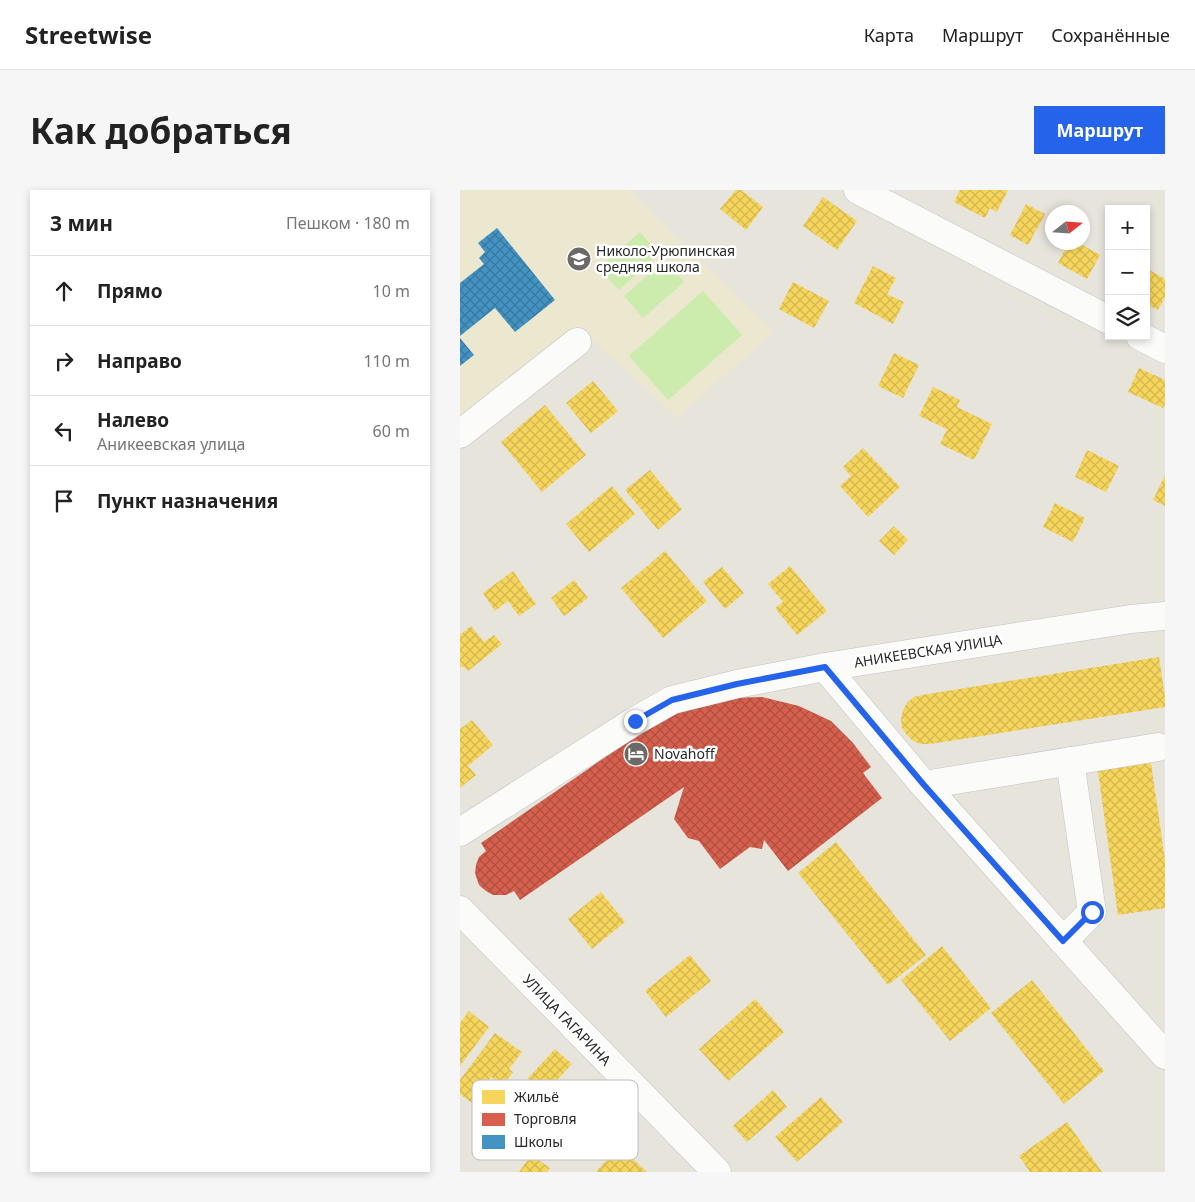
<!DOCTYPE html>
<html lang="ru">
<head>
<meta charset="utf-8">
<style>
  body { margin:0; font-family:"Noto Sans",sans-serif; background:#f6f6f6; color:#222 }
  .controls { position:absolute; right:15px; top:15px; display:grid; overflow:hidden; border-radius:0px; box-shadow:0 2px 8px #0003 }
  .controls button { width:45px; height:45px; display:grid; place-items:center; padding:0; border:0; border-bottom:1px solid #e0e0e0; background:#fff; color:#222; font:25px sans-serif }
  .compass { position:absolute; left:585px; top:15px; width:45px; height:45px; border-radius:50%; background:#fff; box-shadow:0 2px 8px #0003; rotate:73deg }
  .stop { position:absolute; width:15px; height:15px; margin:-11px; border:4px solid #2563eb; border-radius:50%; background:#fff }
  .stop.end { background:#2563eb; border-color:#fff; box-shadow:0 1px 5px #0008 }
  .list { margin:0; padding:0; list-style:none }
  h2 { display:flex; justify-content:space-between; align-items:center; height:65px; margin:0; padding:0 20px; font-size:21px }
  h2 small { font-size:16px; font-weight:400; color:#767676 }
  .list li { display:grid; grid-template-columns:32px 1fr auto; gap:15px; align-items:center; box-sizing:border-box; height:70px; padding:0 20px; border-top:1px solid #e0e0e0 }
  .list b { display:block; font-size:19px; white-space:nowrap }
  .list p { margin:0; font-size:16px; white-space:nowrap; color:#767676 }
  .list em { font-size:16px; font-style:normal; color:#767676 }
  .icon { flex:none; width:28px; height:28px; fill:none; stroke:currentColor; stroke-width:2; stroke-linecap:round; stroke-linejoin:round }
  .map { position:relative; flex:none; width:705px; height:982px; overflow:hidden; border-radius:0px }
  header { display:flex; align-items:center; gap:30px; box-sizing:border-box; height:70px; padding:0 25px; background:#fff; border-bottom:1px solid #e0e0e0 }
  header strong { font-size:24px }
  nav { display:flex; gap:28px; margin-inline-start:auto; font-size:18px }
  .intro { display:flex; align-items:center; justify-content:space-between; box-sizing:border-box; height:120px; padding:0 30px }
  h1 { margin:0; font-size:35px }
  .button { padding:12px 22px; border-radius:0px; background:#2563eb; color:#fff; font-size:18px; font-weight:700 }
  main { display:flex; gap:30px; padding:0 30px }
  aside { flex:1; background:#fff; border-radius:0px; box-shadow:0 2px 8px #0003 }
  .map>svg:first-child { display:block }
  .education { fill:#ece7cf }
  .pitch { fill:#ccecad }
  .homes { fill:url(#homes-cross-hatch) }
  .shops { fill:url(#shops-cross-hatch) }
  .schools { fill:url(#schools-cross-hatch) }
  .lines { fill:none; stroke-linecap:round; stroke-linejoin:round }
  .minor-casing { stroke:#c3c2c3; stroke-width:29 }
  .minor { stroke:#fbfbfa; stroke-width:28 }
  .route { stroke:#2563eb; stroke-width:6 }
  .labels { text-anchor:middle; stroke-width:5; stroke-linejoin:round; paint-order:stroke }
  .poi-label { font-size:14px; fill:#282828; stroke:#fff; text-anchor:start }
  .street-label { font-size:14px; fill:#282828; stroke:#fff }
  .key { fill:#fff; stroke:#bebebe; stroke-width:1 }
  .key-label { font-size:14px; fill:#282828 }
</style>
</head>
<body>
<header>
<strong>Streetwise</strong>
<nav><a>Карта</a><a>Маршрут</a><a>Сохранённые</a></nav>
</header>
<div class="intro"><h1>Как добраться</h1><a class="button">Маршрут</a></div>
<main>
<aside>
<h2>3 мин<small>Пешком · 180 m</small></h2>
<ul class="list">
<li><svg class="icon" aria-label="ahead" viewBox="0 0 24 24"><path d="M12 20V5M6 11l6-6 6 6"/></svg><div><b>Прямо</b></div><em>10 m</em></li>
<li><svg class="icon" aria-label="right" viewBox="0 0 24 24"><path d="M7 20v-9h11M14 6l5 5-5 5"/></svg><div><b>Направо</b></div><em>110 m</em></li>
<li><svg class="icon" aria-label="left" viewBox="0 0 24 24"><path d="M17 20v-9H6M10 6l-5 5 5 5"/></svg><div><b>Налево</b><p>Аникеевская улица</p></div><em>60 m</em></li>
<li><svg class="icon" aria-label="arrive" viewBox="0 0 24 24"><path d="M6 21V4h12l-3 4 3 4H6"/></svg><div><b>Пункт назначения</b></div></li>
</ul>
</aside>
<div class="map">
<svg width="705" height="982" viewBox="0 0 705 982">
  <defs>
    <pattern id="homes-cross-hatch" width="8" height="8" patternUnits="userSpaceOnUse" patternTransform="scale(1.25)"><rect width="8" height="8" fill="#f6d55c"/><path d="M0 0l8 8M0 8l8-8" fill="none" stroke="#d3b750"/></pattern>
    <pattern id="shops-cross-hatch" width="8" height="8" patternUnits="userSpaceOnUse" patternTransform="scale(1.25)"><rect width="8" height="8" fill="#d6604d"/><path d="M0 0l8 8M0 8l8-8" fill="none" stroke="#ae4f40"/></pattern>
    <pattern id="schools-cross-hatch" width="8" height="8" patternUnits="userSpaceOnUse" patternTransform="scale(1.25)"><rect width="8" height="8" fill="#4393c3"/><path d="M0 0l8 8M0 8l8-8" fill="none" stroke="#38789e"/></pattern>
  </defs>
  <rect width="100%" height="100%" fill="#e7e4dc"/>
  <!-- education -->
  <path class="education" d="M 0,0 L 168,0 L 314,142 L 217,227 L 119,138 L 0,232 Z"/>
  <!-- pitch -->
  <g class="pitch">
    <path d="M 180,42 L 199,64 L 159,100 L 139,78 Z"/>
    <path d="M 205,70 L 224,92 L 183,128 L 164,106 Z"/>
    <path d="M 243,101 L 282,145 L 208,210 L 169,166 Z"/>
  </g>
  <!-- homes -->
  <g class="homes">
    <path d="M 276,0 L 281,0 L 303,17 L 286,40 L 260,19 Z"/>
    <path d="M 500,0 L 548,0 L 537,22 L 530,18 L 525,28 L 494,12 Z"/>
    <path d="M 363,7 L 397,31 L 377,60 L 343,36 Z"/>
    <path d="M 566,14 L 585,24 L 568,55 L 550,45 Z"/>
    <path d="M 609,52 L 617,52 L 640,65 L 627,89 L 598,73 Z"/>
    <path d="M 413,76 L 436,88 L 427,104 L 444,112 L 433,134 L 394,113 Z"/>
    <path d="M 686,78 L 705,89 L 705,107 L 698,120 L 686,114 Z"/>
    <path d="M 333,92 L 369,111 L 354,138 L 319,119 Z"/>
    <path d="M 434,163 L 459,175 L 443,208 L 418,196 Z"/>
    <path d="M 679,178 L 705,190 L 705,214 L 703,218 L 668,202 Z"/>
    <path d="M 133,191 L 158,221 L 131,243 L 106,213 Z"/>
    <path d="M 473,197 L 500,210 L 497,217 L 532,234 L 514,270 L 480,254 L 487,239 L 459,226 Z"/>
    <path d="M 85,215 L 126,265 L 82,302 L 41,252 Z"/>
    <path d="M 403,258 L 440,297 L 408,327 L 380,296 L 391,286 L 383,277 Z"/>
    <path d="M 627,260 L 659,276 L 646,302 L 615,287 Z"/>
    <path d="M 190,280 L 222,319 L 198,340 L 165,300 Z"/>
    <path d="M 705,285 L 705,316 L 693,310 Z"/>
    <path d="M 152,296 L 175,324 L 129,362 L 106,334 Z"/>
    <path d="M 595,313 L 625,328 L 613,352 L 583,337 Z"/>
    <path d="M 434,336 L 448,350 L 434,365 L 419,351 Z"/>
    <path d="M 205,361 L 247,411 L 203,448 L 161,398 Z"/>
    <path d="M 330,376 L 367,421 L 337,445 L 315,418 L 323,412 L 308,394 Z"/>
    <path d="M 262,377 L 284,403 L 265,419 L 243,392 Z"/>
    <path d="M 53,381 L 76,414 L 59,426 L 48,411 L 35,421 L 23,403 Z"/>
    <path d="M 114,390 L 128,408 L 104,426 L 91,408 Z"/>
    <path d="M 11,436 L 24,452 L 34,445 L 42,454 L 8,481 L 3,476 L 0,478 L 0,445 Z"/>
    <path d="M 699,467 L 705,507 L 705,517 L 470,554 L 461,554 L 453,551 L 447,545 L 442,538 L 441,529 L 443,520 L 447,513 L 454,507 L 462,505 Z"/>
    <path d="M 12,530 L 33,555 L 8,576 L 16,585 L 0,598 L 0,539 Z"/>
    <path d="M 691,573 L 705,670 L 705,718 L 658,725 L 638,581 Z"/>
    <path d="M 376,652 L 466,765 L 428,795 L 338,683 Z"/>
    <path d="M 141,702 L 165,732 L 132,759 L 108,729 Z"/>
    <path d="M 482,756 L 531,818 L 490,851 L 441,790 Z"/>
    <path d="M 230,765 L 251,791 L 206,827 L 185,801 Z"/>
    <path d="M 572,790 L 644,881 L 604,914 L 531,823 Z"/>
    <path d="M 295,809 L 324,842 L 268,891 L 239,859 Z"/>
    <path d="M 9,821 L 29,837 L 0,876 L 0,833 Z"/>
    <path d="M 35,843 L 62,862 L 49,879 L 53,882 L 43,896 L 31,887 L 12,913 L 0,904 L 0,890 Z"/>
    <path d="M 95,859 L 112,874 L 85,903 L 68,888 Z"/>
    <path d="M 313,900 L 327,917 L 287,952 L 273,936 Z"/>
    <path d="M 361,907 L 383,932 L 337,972 L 315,947 Z"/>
    <path d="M 607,932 L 642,982 L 570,982 L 559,966 Z"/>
    <path d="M 159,956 L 187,982 L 136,982 Z"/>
    <path d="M 71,965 L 90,978 L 87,982 L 59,982 Z"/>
  </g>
  <!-- shops -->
  <path class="shops" d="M 302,507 L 339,516 L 371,531 L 393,553 L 411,577 L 403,583 L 422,608 L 328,681 L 304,650 L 302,659 L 290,657 L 260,679 L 239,651 L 228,648 L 214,629 L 224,597 L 60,710 L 54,701 L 46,705 L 33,705 L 26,701 L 19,695 L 15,683 L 16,675 L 19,667 L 26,661 L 21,653 L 212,521 L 268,508 Z"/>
  <!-- schools -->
  <g class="schools">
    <path d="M 37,38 L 95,110 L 55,142 L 35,118 L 0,146 L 0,93 L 24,74 L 19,68 L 25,62 L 18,53 Z"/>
    <path d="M 0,148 L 14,165 L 0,176 Z"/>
  </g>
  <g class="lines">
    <defs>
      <g id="minor">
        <path d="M 398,0 L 649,130"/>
        <path d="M 680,146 L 705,159"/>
        <path d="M 0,244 L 117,152"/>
        <path d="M 365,477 L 464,595 L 705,865"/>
        <path d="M 464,595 L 698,557"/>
        <path d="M 0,642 L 175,531 L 212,510 L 277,494 L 365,477 L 671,429 L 705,426"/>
        <path d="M 0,720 L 257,982"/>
        <path d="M 603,751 L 632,722 L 610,571"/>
      </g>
    </defs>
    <!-- minor casing -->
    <use href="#minor" class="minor-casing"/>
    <!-- minor -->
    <use href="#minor" class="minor"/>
  </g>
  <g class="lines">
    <!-- route -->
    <path class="route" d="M 175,531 L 212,510 L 277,494 L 365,477 L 464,595 L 603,751 L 632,722"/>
  </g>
  <!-- icons -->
  <defs>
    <symbol id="school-disc" viewBox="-11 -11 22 22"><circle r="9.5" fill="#6b6a67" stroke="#fff"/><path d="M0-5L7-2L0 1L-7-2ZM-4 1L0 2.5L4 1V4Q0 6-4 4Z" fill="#fff"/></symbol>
    <symbol id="hotel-disc" viewBox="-11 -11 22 22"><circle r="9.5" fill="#6b6a67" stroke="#fff"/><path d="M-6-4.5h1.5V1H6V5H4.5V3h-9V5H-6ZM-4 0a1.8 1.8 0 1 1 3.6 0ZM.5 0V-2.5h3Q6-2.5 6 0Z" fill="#fff"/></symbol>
  </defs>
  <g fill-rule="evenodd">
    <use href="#school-disc" x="105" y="55" width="28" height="28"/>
    <use href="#hotel-disc" x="162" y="550" width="28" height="28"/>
  </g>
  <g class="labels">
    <!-- poi labels -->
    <g class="poi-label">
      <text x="136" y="66">Николо-Урюпинская<tspan x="136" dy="16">средняя школа</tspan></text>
      <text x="194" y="569">Novahoff</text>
    </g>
    <!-- street labels -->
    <g class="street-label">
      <text transform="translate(468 461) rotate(-9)" y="5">АНИКЕЕВСКАЯ УЛИЦА</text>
      <text transform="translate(107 830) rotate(46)" y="5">УЛИЦА ГАГАРИНА</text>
    </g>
  </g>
  <!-- legend -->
  <rect x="12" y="890" width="166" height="80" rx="8" class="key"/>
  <rect x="22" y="900" width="23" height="14" fill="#f6d55c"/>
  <rect x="22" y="923" width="23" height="13" fill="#d6604d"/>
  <rect x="22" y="945" width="23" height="14" fill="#4393c3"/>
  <g class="key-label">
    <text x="54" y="912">Жильё</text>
    <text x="54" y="934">Торговля</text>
    <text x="54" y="957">Школы</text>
  </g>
</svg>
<div class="controls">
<button>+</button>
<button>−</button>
<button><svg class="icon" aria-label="layers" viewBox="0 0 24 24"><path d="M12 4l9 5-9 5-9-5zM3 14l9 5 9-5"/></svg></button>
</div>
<svg class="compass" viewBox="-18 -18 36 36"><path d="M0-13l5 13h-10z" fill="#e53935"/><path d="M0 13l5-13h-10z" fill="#767676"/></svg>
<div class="stop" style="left:632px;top:722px"></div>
<div class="stop end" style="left:175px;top:531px"></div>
</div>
</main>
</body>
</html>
